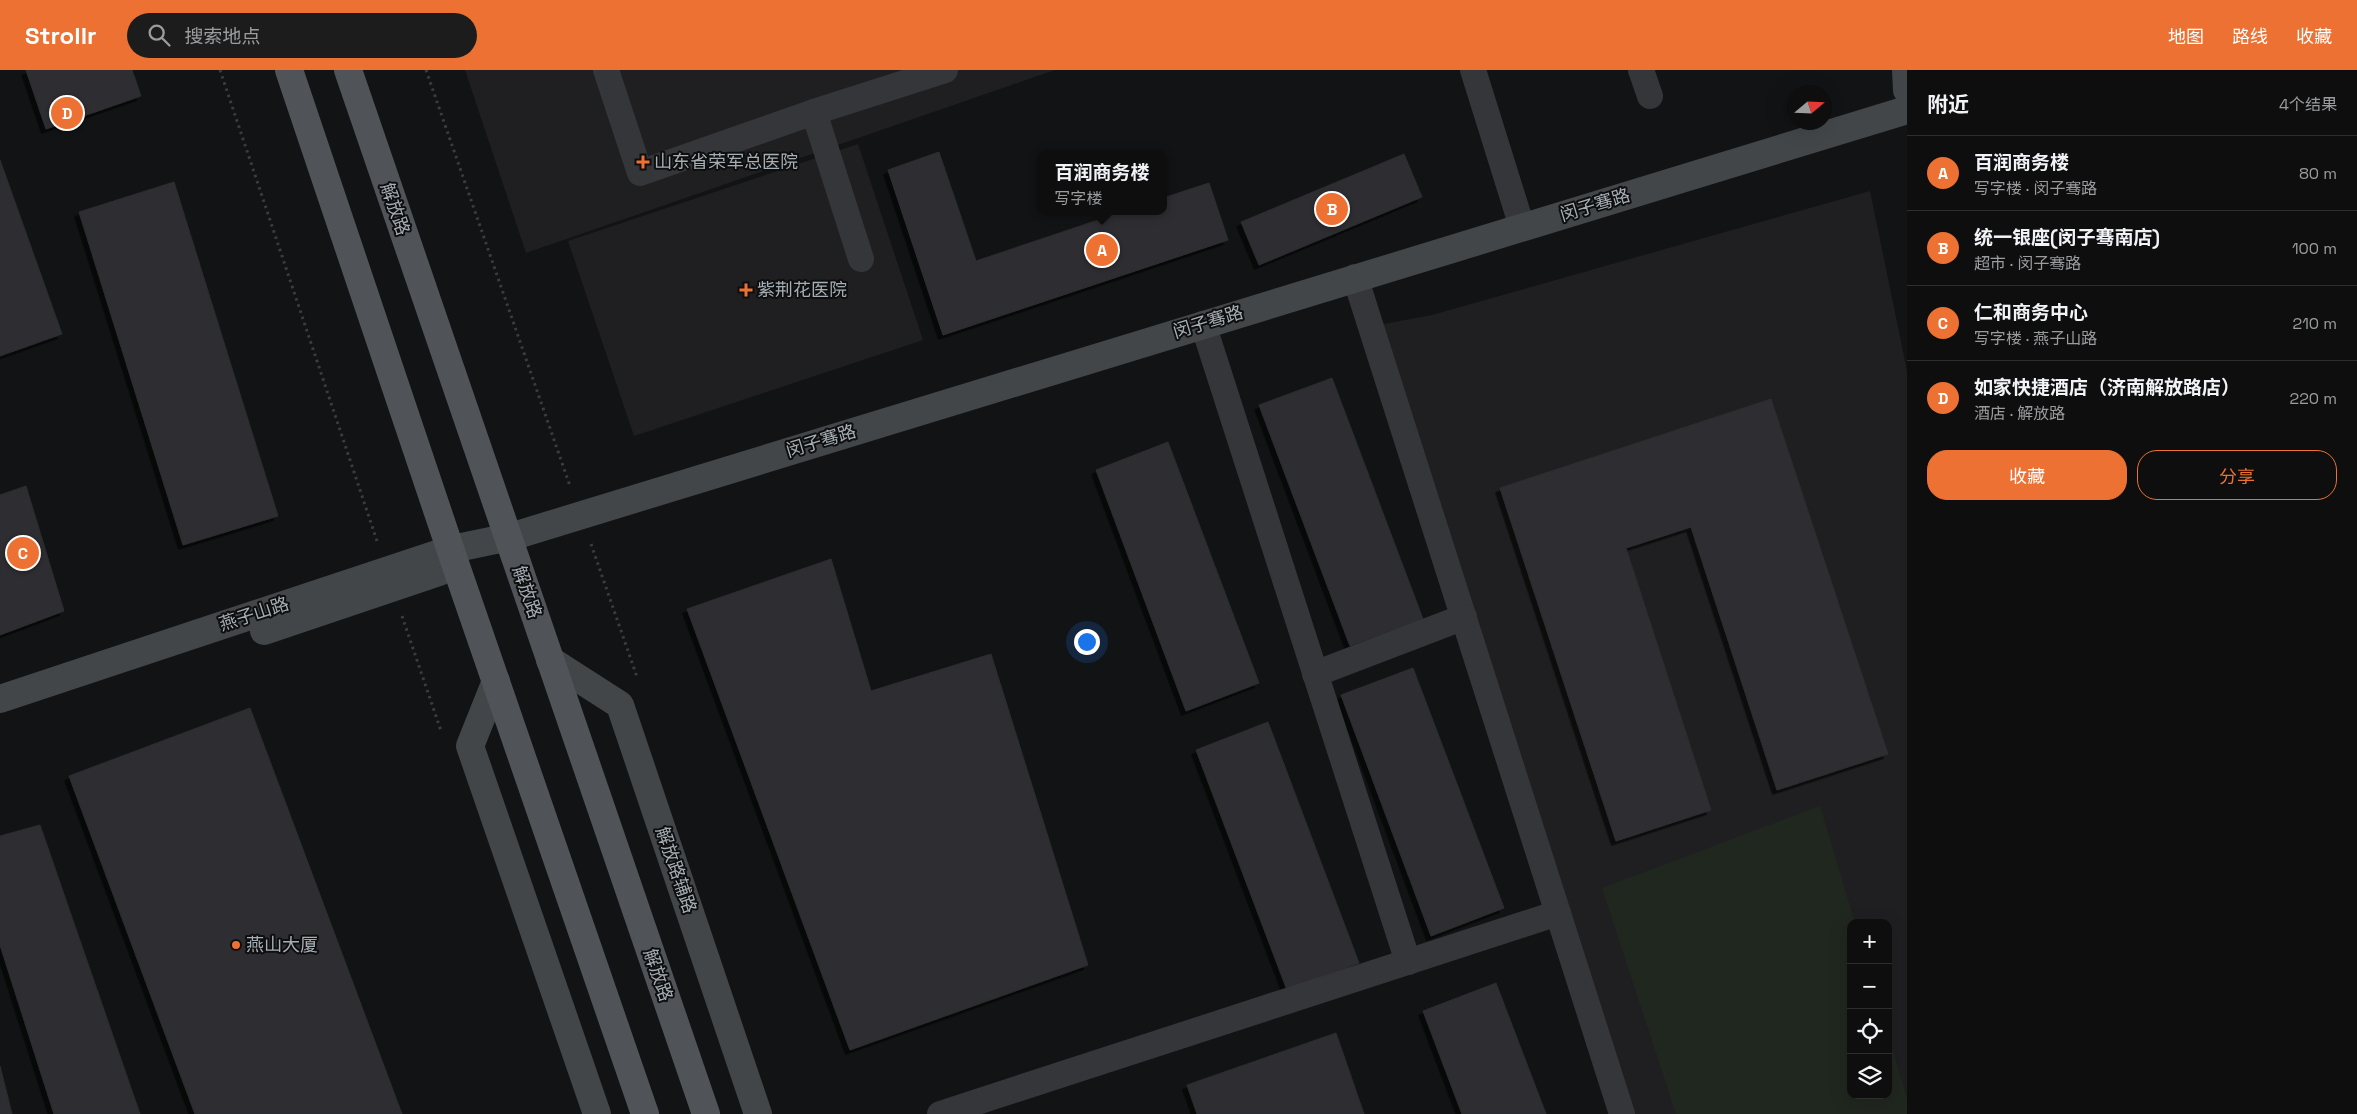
<!DOCTYPE html>
<html lang="zh">
<head>
<meta charset="utf-8">
<style>
  body { margin:0; font-family:"Space Grotesk","Noto Sans SC",sans-serif; background:#1c1c1d; color:#f1f3f6 }
  .controls { position:absolute; right:15px; bottom:15px; display:grid; overflow:hidden; border-radius:10px; box-shadow:0 5px 20px #0002 }
  .controls button { width:45px; height:45px; display:grid; place-items:center; padding:0; border:0; border-bottom:1px solid #2e2e2f; background:#0e0e0f; color:#f1f3f6; font:25px sans-serif }
  .compass { position:absolute; left:1787px; top:15px; width:45px; height:45px; border-radius:50%; background:#0e0e0f; box-shadow:0 5px 20px #0002; rotate:71deg }
  .you { position:absolute; left:1086px; top:571px; width:18px; height:18px; margin:-12px; border:4px solid #fff; border-radius:50%; background:#1a73e8; box-shadow:0 0 0 8px #1a73e833 }
  .badge { display:grid; place-items:center; width:32px; height:32px; border-radius:50%; background:#ec7132; color:#fff; font-size:16px; font-weight:700 }
  .pin { position:absolute; translate:-50% -50%; border:2px solid #fff; box-shadow:0 1px 5px #0006 }
  .popup { position:absolute; left:1037px; top:80px; width:130px; height:65px; box-sizing:border-box; display:grid; place-content:center; border-radius:10px; background:#0e0e0f; filter:drop-shadow(0 1px 4px #0005); font-size:16px; white-space:nowrap; color:#9b9c9e }
  .popup b { font-size:19px; color:#f1f3f6 }
  .popup::after { content:''; position:absolute; left:50%; top:100%; margin-left:-10px; border:10px solid transparent; border-top-color:#0e0e0f }
  .list { margin:0; padding:0; list-style:none }
  h2 { display:flex; justify-content:space-between; align-items:center; height:65px; margin:0; padding:0 20px; font-size:21px }
  h2 small { font-size:16px; font-weight:400; color:#9b9c9e }
  .list li { display:grid; grid-template-columns:32px 1fr auto; gap:15px; align-items:center; box-sizing:border-box; height:75px; padding:0 20px; border-top:1px solid #2e2e2f }
  .list b { display:block; font-size:19px; white-space:nowrap }
  .list p { margin:0; font-size:16px; white-space:nowrap; color:#9b9c9e }
  .list em { font-size:16px; font-style:normal; color:#9b9c9e }
  .actions { display:flex; gap:10px; padding:15px 20px }
  .actions a { flex:1; padding:11px 0; border:1px solid #ec7132; border-radius:20px; text-align:center; font-size:18px; color:#ec7132 }
  .actions .main { background:#ec7132; color:#fff }
  .icon { flex:none; width:28px; height:28px; fill:none; stroke:currentColor; stroke-width:2; stroke-linecap:round; stroke-linejoin:round }
  .map { position:relative; flex:none; width:1907px; height:1044px; overflow:hidden }
  header { display:flex; align-items:center; gap:30px; box-sizing:border-box; height:70px; padding:0 25px; background:#ec7132; color:#fff }
  header strong { font-size:24px }
  nav { display:flex; gap:28px; margin-inline-start:auto; font-size:18px }
  .search { width:350px; height:45px; background:#1c1c1d; display:flex; align-items:center; gap:12px; box-sizing:border-box; padding:0 18px; border-radius:28px; color:#9b9c9e; font-size:19px }
  main { display:flex }
  aside { flex:1; background:#0e0e0f }
  .map>svg:first-child { display:block }
  .built { fill:#1f1f21; fill-rule:evenodd }
  .green { fill:#20271f }
  .building { fill:#2d2e30; stroke:#2d2e30; filter:url(#shadow) }
  .lines { fill:none; stroke-linecap:round; stroke-linejoin:round }
  .path { stroke:#3a3d40; stroke-width:3; stroke-dasharray:2.5 4; stroke-linecap:butt }
  .street { stroke:#343639; stroke-width:26 }
  .secondary { stroke:#424649; stroke-width:28 }
  .primary { stroke:#505458; stroke-width:28 }
  .poi-dot { fill:#ec7132; stroke:#0e0e0f; stroke-width:2 }
  .labels { text-anchor:middle; stroke-width:4; stroke-linejoin:round; paint-order:stroke }
  .poi-label { font-size:18px; fill:#a4aeb4; stroke:#0e0e0f; text-anchor:start }
  .street-label { font-size:18px; fill:#a4aeb4; stroke:#0e0e0f }
</style>
</head>
<body>
<header>
<strong>Strollr</strong>
<div class="search"><svg class="icon" aria-label="search" viewBox="0 0 24 24"><circle cx="10" cy="10" r="6"/><path d="M15 15l6 6"/></svg>搜索地点</div>
<nav><a>地图</a><a>路线</a><a>收藏</a></nav>
</header>
<main>
<div class="map">
<svg width="1907" height="1044" viewBox="0 0 1907 1044">
  <defs>
    <filter id="shadow"><feDropShadow dx="-4.5" dy="4.5" stdDeviation="0" flood-color="#0009"/></filter>
  </defs>
  <rect width="100%" height="100%" fill="#121314"/>
  <!-- built -->
  <g class="built">
    <path d="M 465,0 L 1055,0 L 526,183 Z"/>
    <path d="M 858,74 L 923,270 L 634,366 L 568,171 Z"/>
    <path d="M 1870,121 L 1907,301 L 1907,1044 L 1634,1044 L 1373,256 L 1432,245 ZM 1851,853 L 1888,853 L 1888,1025 L 1851,1025 Z"/>
  </g>
  <!-- green -->
  <path class="green" d="M 1820,736 L 1855,853 L 1851,853 L 1851,1025 L 1888,1025 L 1888,965 L 1907,1028 L 1907,1044 L 1676,1044 L 1602,818 Z"/>
  <!-- building -->
  <g class="building">
    <path d="M 26,0 L 132,0 L 141,26 L 46,59 Z"/>
    <path d="M 939,82 L 976,191 L 1125,141 L 1163,141 L 1163,128 L 1209,113 L 1228,170 L 943,265 L 888,100 Z"/>
    <path d="M 1404,84 L 1422,127 L 1259,195 L 1241,152 Z"/>
    <path d="M 0,90 L 62,264 L 0,286 Z"/>
    <path d="M 174,112 L 278,446 L 183,475 L 79,142 Z"/>
    <path d="M 1332,308 L 1423,549 L 1350,576 L 1259,335 Z"/>
    <path d="M 1771,329 L 1888,684 L 1777,720 L 1691,457 L 1626,478 L 1711,740 L 1616,771 L 1500,418 Z"/>
    <path d="M 1168,372 L 1259,613 L 1186,641 L 1096,400 Z"/>
    <path d="M 26,416 L 64,541 L 0,565 L 0,425 Z"/>
    <path d="M 831,489 L 871,621 L 991,584 L 1088,895 L 850,980 L 687,539 Z"/>
    <path d="M 1413,598 L 1504,838 L 1431,866 L 1341,625 Z"/>
    <path d="M 250,638 L 402,1044 L 195,1044 L 69,706 Z"/>
    <path d="M 1268,652 L 1359,893 L 1287,920 L 1196,680 Z"/>
    <path d="M 40,755 L 140,1044 L 54,1044 L 0,875 L 0,766 Z"/>
    <path d="M 1496,913 L 1546,1044 L 1462,1044 L 1423,941 Z"/>
    <path d="M 1336,963 L 1364,1044 L 1197,1044 L 1187,1015 Z"/>
    <path d="M 0,996 L 12,1044 L 0,1044 Z"/>
  </g>
  <g class="lines">
    <!-- path -->
    <g class="path">
      <path d="M 220,0 L 377,471"/>
      <path d="M 426,0 L 570,416"/>
      <path d="M 591,474 L 637,607"/>
      <path d="M 402,546 L 441,661"/>
    </g>
    <!-- street -->
    <g class="street">
      <path d="M 606,0 L 640,103 L 814,42 L 861,189"/>
      <path d="M 1473,0 L 1522,157"/>
      <path d="M 1641,0 L 1650,26"/>
      <path d="M 814,42 L 945,0"/>
      <path d="M 1355,207 L 1622,1044"/>
      <path d="M 1203,254 L 1408,892"/>
      <path d="M 1315,604 L 1464,547"/>
      <path d="M 940,1044 L 1558,843"/>
    </g>
    <!-- secondary -->
    <g class="secondary">
      <path d="M 1906,0 L 1907,20"/>
      <path d="M 264,561 L 439,502"/>
      <path d="M 550,590 L 620,635 L 758,1044"/>
      <path d="M 496,611 L 470,676 L 597,1044"/>
      <path d="M 0,629 L 452,479 L 510,467 L 1907,40"/>
    </g>
    <!-- primary -->
    <g class="primary">
      <path d="M 289,0 L 456,496 L 645,1044"/>
      <path d="M 348,0 L 706,1044"/>
    </g>
  </g>
  <!-- markers -->
  <g class="poi-dot">
    <path d="M640.5 84.5h5v5h5v5h-5v5h-5v-5h-5v-5h5z"/>
    <path d="M743.5 212.5h5v5h5v5h-5v5h-5v-5h-5v-5h5z"/>
    <circle cx="236" cy="875" r="5"/>
  </g>
  <g class="labels">
    <!-- poi labels -->
    <g class="poi-label">
      <text x="654" y="98">山东省荣军总医院</text>
      <text x="757" y="226">紫荆花医院</text>
      <text x="246" y="881">燕山大厦</text>
    </g>
    <!-- street labels -->
    <g class="street-label">
      <text transform="translate(1595 135) rotate(-17)" y="6">闵子骞路</text>
      <text transform="translate(395 139) rotate(71)" y="6">解放路</text>
      <text transform="translate(1208 252) rotate(-17)" y="6">闵子骞路</text>
      <text transform="translate(821 371) rotate(-17)" y="6">闵子骞路</text>
      <text transform="translate(527 522) rotate(71)" y="6">解放路</text>
      <text transform="translate(254 544) rotate(-18)" y="6">燕子山路</text>
      <text transform="translate(676 800) rotate(71)" y="6">解放路辅路</text>
      <text transform="translate(658 905) rotate(71)" y="6">解放路</text>
    </g>
  </g>
</svg>
<div class="controls">
<button>+</button>
<button>−</button>
<button><svg class="icon" aria-label="locate" viewBox="0 0 24 24"><circle cx="12" cy="12" r="6"/><path d="M12 2v4M12 18v4M2 12h4M18 12h4"/></svg></button>
<button><svg class="icon" aria-label="layers" viewBox="0 0 24 24"><path d="M12 4l9 5-9 5-9-5zM3 14l9 5 9-5"/></svg></button>
</div>
<svg class="compass" viewBox="-18 -18 36 36"><path d="M0-13l5 13h-10z" fill="#e53935"/><path d="M0 13l5-13h-10z" fill="#9b9c9e"/></svg>
<div class="you"></div>
<div class="pin badge" style="left:1102px;top:180px">A</div>
<div class="popup"><b>百润商务楼</b>写字楼</div>
<div class="pin badge" style="left:1332px;top:139px">B</div>
<div class="pin badge" style="left:23px;top:483px">C</div>
<div class="pin badge" style="left:67px;top:43px">D</div>
</div>
<aside>
<h2>附近<small>4个结果</small></h2>
<ul class="list">
<li><span class="badge">A</span><div><b>百润商务楼</b><p>写字楼 · 闵子骞路</p></div><em>80 m</em></li>
<li><span class="badge">B</span><div><b>统一银座(闵子骞南店)</b><p>超市 · 闵子骞路</p></div><em>100 m</em></li>
<li><span class="badge">C</span><div><b>仁和商务中心</b><p>写字楼 · 燕子山路</p></div><em>210 m</em></li>
<li><span class="badge">D</span><div><b>如家快捷酒店（济南解放路店）</b><p>酒店 · 解放路</p></div><em>220 m</em></li>
</ul>
<div class="actions"><a class="main">收藏</a><a>分享</a></div>
</aside>
</main>
</body>
</html>
